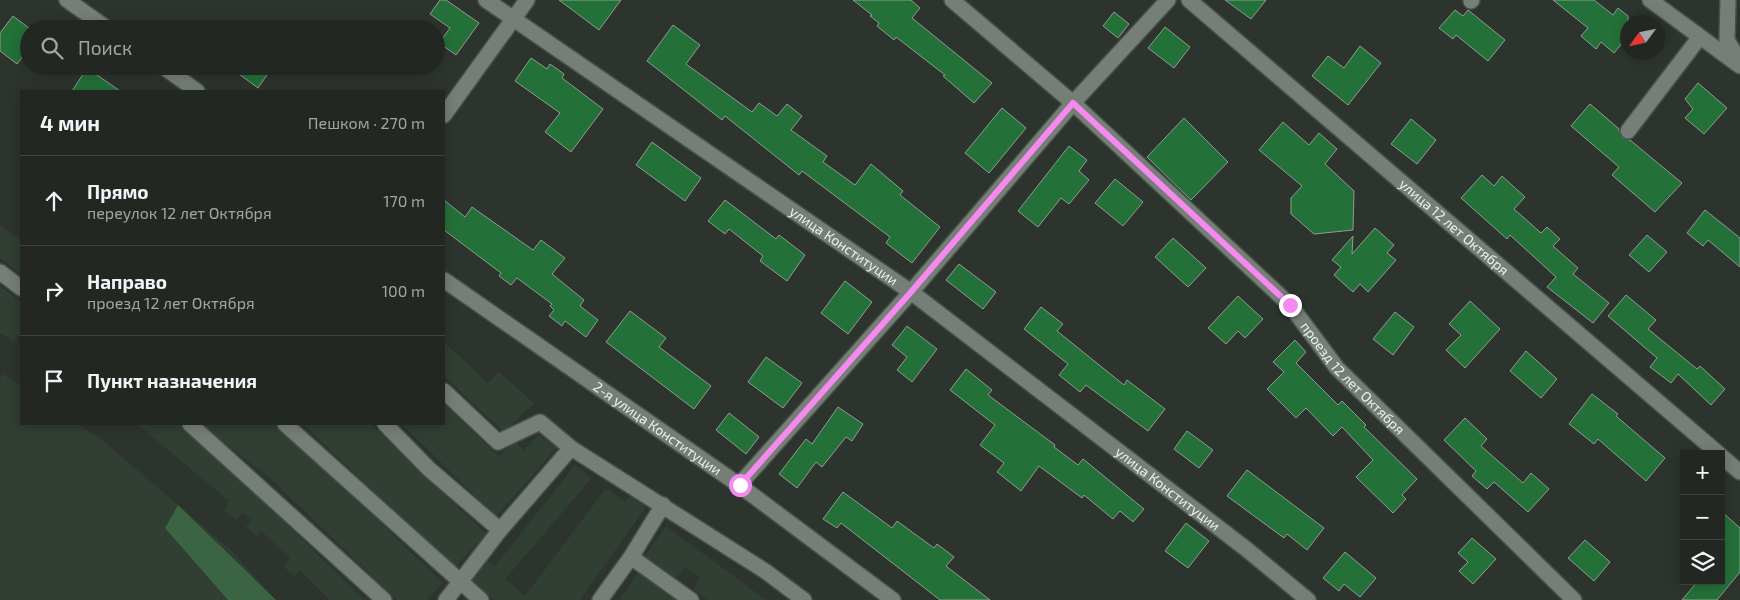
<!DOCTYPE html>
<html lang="ru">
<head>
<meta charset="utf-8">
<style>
  body { margin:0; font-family:"Exo 2",sans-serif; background:#2e332f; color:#f1f3f6 }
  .controls { position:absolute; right:15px; bottom:15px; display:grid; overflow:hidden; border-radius:0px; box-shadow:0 2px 12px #0003 }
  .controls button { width:45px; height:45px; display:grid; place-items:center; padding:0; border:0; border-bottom:1px solid #3f4440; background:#222722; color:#f1f3f6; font:25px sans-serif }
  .compass { position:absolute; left:1620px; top:15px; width:45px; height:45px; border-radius:50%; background:#222722; box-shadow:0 2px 12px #0003; rotate:237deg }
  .stop { position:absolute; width:15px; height:15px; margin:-11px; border:4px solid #f589ef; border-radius:50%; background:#fff }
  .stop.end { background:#f589ef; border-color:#fff; box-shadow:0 1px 5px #0008 }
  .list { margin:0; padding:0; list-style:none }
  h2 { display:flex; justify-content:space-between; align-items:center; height:65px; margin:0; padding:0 20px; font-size:21px }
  h2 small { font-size:16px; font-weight:400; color:#a2a5a5 }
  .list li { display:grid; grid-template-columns:32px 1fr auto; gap:15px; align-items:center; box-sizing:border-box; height:90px; padding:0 20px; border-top:1px solid #3f4440 }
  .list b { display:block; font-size:19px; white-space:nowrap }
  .list p { margin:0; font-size:16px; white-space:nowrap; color:#a2a5a5 }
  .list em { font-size:16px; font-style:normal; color:#a2a5a5 }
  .icon { flex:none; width:28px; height:28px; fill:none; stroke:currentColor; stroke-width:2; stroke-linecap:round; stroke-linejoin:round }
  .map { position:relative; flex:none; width:1740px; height:600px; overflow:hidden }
  .search { position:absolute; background:#222722; box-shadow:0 2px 12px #0003; left:20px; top:20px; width:425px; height:55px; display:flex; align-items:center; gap:12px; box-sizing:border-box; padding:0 18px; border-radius:28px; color:#a2a5a5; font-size:19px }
  .panel { position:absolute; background:#222722; box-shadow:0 2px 12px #0003; left:20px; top:90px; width:425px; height:335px; border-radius:0px }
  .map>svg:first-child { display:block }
  .built { fill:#313e33 }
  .green { fill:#3b6443 }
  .building { fill:#247039; stroke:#929b93 }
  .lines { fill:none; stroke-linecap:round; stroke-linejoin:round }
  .minor-casing { stroke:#494f49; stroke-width:18 }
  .minor { stroke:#767f77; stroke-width:15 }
  .route { stroke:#f589ef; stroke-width:6 }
  .labels { text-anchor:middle; stroke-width:4.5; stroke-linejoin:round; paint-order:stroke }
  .street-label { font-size:14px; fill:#ecf0ec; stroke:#171b18 }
</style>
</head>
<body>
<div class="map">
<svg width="1740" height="600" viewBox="0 0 1740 600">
  <rect width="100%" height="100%" fill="#2d342e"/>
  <!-- built -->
  <g class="built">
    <path d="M 0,225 L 21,241 L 21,275 L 0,258 Z"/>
    <path d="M 0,286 L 21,302 L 21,337 L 19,335 L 14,341 L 0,333 Z"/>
    <path d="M 444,342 L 488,383 L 499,372 L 534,403 L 504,432 L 444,376 Z"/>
    <path d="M 3,374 L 21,386 L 21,424 L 78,424 L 102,440 L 233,552 L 276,600 L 0,600 L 0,378 Z"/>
    <path d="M 444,403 L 499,457 L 514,441 L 524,450 L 539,434 L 556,448 L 496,517 L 402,424 L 444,424 Z"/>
    <path d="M 137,424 L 178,424 L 218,458 L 365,600 L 330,600 L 300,571 L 294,576 L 283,566 L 290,558 L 261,531 L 256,536 L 246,527 L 251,520 L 243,513 L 236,520 L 224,510 L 229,501 Z"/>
    <path d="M 200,424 L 273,424 L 320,464 L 443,583 L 427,600 L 397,600 L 270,478 Z"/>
    <path d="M 303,424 L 371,424 L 486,534 L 454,568 Z"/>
    <path d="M 575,465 L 592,478 L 505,579 L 525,596 L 606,488 L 625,502 L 630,496 L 646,507 L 580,600 L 494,600 L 471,581 L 487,560 L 495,566 Z"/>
    <path d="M 666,526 L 766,600 L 708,600 L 693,589 L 700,578 L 685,567 L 676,578 L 645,556 Z"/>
    <path d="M 638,573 L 675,600 L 619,600 Z"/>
  </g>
  <!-- green -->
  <path class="green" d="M 178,505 L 276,600 L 228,600 L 165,528 Z"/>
  <!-- building -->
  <g class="building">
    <path d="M 440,0 L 446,0 L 479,23 L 456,55 L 439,43 L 450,28 L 430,14 Z"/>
    <path d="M 559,0 L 621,0 L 599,30 Z"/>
    <path d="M 853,0 L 911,0 L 920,8 L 912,18 L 992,83 L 974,103 L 943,76 L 945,75 L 896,37 L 894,40 L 877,26 L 879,23 L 870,16 L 872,15 Z"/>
    <path d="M 1225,0 L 1266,0 L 1251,19 Z"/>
    <path d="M 1553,0 L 1594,0 L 1613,15 L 1618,8 L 1628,16 L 1628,36 L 1614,53 L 1601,42 L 1596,49 L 1581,36 L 1588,28 Z"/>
    <path d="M 1455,10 L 1463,16 L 1468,10 L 1505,40 L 1488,61 L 1456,35 L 1453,39 L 1439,28 Z"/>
    <path d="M 1114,12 L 1129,24 L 1118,38 L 1103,26 Z"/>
    <path d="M 13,16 L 29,28 L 29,49 L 17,64 L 0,51 L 0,33 Z"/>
    <path d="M 673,25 L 700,45 L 686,64 L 752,112 L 759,103 L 777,116 L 787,104 L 802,116 L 791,130 L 827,156 L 823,162 L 855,185 L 871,164 L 903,191 L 900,195 L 940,227 L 912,263 L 886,243 L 890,237 L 802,171 L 799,175 L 725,116 L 722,120 L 647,61 Z"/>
    <path d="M 1165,27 L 1190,47 L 1174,68 L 1148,48 Z"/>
    <path d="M 1360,46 L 1381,63 L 1348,105 L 1312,76 L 1328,56 L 1344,68 Z"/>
    <path d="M 531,58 L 547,69 L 550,64 L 564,74 L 562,78 L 603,109 L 571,152 L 545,132 L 560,113 L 515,81 Z"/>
    <path d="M 228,66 L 256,66 L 267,75 L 258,88 Z"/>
    <path d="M 87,68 L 120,91 L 72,91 Z"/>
    <path d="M 1698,83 L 1727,108 L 1704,134 L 1685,118 L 1693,109 L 1685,99 Z"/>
    <path d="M 1590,104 L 1618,128 L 1622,138 L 1630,140 L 1682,183 L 1655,212 L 1612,175 L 1619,167 L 1571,126 Z"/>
    <path d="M 1002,108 L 1026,128 L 989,173 L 965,153 Z"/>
    <path d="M 1184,118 L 1228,162 L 1191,200 L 1147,157 Z"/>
    <path d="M 1411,119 L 1436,140 L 1417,164 L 1391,144 Z"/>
    <path d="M 1283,122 L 1309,145 L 1319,133 L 1337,149 L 1325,164 L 1354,191 L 1353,230 L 1314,234 L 1291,214 L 1291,198 L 1302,186 L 1259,150 Z"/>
    <path d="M 652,142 L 701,178 L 685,201 L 636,165 Z"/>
    <path d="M 1069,146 L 1087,160 L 1079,171 L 1089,180 L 1069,204 L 1061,198 L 1038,227 L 1018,211 Z"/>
    <path d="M 1482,175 L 1494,186 L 1502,176 L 1525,197 L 1514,209 L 1541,233 L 1547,227 L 1560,239 L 1553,246 L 1578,268 L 1573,274 L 1609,303 L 1593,323 L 1547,287 L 1556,277 L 1510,235 L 1507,239 L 1461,198 Z"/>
    <path d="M 1115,179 L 1143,202 L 1123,226 L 1095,203 Z"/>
    <path d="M 444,200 L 465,217 L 472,207 L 533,250 L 541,240 L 565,258 L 552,274 L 584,300 L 580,306 L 598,320 L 586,337 L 565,321 L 562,326 L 549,316 L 554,310 L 550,306 L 552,304 L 517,278 L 511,285 L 499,276 L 501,273 L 444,230 Z"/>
    <path d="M 725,200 L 776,239 L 779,235 L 805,255 L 787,281 L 760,261 L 763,256 L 729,229 L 725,234 L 708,221 Z"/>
    <path d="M 1705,210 L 1740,238 L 1740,267 L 1708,240 L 1703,246 L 1687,233 Z"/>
    <path d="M 1375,228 L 1394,245 L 1387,253 L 1396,260 L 1368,292 L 1360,284 L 1353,292 L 1334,275 L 1341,267 L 1332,260 L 1353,236 L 1352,254 Z"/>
    <path d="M 1647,235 L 1667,252 L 1649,272 L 1629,255 Z"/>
    <path d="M 1173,238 L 1206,268 L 1188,287 L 1155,257 Z"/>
    <path d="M 959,264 L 996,292 L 983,309 L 946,280 Z"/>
    <path d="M 845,281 L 872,302 L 848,334 L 821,313 Z"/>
    <path d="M 1626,295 L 1656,320 L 1648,329 L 1697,369 L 1700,366 L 1725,389 L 1711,405 L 1678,374 L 1671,383 L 1650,367 L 1657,358 L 1608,316 Z"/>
    <path d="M 1238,296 L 1263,319 L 1245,338 L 1238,331 L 1226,344 L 1208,328 Z"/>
    <path d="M 1470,301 L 1500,329 L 1465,368 L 1446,350 L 1461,335 L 1449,324 Z"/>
    <path d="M 1041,307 L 1063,324 L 1057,331 L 1124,385 L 1127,380 L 1165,409 L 1148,431 L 1086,385 L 1080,392 L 1059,375 L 1068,364 L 1024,329 Z"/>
    <path d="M 630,311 L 666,338 L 659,347 L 711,386 L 694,409 L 606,342 Z"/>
    <path d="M 1395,312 L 1414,327 L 1393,355 L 1373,339 Z"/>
    <path d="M 907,326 L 937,349 L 912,382 L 897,370 L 907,357 L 892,345 Z"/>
    <path d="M 1295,340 L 1306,352 L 1296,363 L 1338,405 L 1342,401 L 1366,425 L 1364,427 L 1417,479 L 1402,495 L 1406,499 L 1393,513 L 1356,477 L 1373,460 L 1342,427 L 1333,436 L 1306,408 L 1296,418 L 1267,389 L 1284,372 L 1273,362 Z"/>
    <path d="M 1526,351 L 1557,379 L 1541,398 L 1510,371 Z"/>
    <path d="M 766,357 L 802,383 L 783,408 L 748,382 Z"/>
    <path d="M 966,369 L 992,390 L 988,395 L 1055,445 L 1054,447 L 1078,465 L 1083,459 L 1144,509 L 1133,522 L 1120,511 L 1113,519 L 1084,495 L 1082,498 L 1039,466 L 1021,491 L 997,472 L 1004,463 L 980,445 L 995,425 L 950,390 Z"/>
    <path d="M 1592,394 L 1618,414 L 1616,416 L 1665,458 L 1646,481 L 1598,439 L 1594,444 L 1569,424 Z"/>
    <path d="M 838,407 L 863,424 L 852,441 L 846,437 L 822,467 L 816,462 L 797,488 L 779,474 L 806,439 L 812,444 Z"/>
    <path d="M 729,413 L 759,437 L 746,454 L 716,430 Z"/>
    <path d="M 1465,418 L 1487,439 L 1481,446 L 1523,483 L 1531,473 L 1549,489 L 1528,512 L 1494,482 L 1487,489 L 1472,476 L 1476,471 L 1444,440 Z"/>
    <path d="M 1187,431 L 1213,450 L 1199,468 L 1174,449 Z"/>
    <path d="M 1247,470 L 1324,528 L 1307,550 L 1287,534 L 1284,538 L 1227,496 Z"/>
    <path d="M 843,492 L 892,528 L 897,521 L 934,548 L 937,544 L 954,557 L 946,566 L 990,600 L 940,600 L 841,523 L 837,528 L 823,519 Z"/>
    <path d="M 1721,511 L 1740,528 L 1740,572 L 1717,600 L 1682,600 L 1698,581 L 1721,581 Z"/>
    <path d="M 1186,523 L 1209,541 L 1188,568 L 1165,551 Z"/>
    <path d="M 1472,538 L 1496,559 L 1473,584 L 1459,571 L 1468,562 L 1458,553 Z"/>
    <path d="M 1585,540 L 1610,562 L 1594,581 L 1568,558 Z"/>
    <path d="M 1345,552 L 1376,578 L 1360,597 L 1344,584 L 1339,591 L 1323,578 Z"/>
  </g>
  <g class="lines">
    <defs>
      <g id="minor">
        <path d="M 67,0 L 108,29"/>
        <path id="s1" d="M 486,0 L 911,292 L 1245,548 L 1308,600"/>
        <path id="s2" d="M 952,0 L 1073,103 L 1290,305 L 1337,368 L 1574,600"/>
        <path id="s3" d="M 1189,0 L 1719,454"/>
        <path d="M 1650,0 L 1740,66"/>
        <path d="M 1728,0 L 1727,40 L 1740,62"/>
        <path d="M 1471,1 L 1472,0"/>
        <path d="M 162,66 L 197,91"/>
        <path d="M 444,115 L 527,0"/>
        <path d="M 1628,131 L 1699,38"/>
        <path d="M 0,272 L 21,288"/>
        <path id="s4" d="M 444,280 L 739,485 L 893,600"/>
        <path d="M 444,391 L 498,442 L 540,422 L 571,448 L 765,571 L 804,600"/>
        <path d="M 190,424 L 384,600"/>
        <path d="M 285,424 L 481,600"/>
        <path d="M 385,424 L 429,469 L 500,530"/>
        <path d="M 1721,456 L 1740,472"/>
        <path d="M 739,485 L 911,292 L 1073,103 L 1168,0"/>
        <path d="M 631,557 L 691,600"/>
        <path d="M 446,600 L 500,530 L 571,448"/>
        <path d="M 600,600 L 631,557 L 663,505"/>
      </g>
    </defs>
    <!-- minor casing -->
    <use href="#minor" class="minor-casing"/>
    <!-- minor -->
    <use href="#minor" class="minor"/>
  </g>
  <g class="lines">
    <!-- route -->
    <path class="route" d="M 740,485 L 911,292 L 1073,103 L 1290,305"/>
  </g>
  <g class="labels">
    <!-- street labels -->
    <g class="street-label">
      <text dy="5" stroke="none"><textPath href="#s3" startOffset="349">улица 12 лет Октября</textPath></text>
      <text dy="5" stroke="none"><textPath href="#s1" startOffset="434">улица Конституции</textPath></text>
      <text dy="5" stroke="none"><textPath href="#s2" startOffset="552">проезд 12 лет Октября</textPath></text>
      <text dy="5" stroke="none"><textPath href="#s4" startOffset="260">2-я улица Конституции</textPath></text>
      <text dy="5" stroke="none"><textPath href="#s1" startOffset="839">улица Конституции</textPath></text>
    </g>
  </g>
</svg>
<div class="controls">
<button>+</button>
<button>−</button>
<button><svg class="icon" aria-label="layers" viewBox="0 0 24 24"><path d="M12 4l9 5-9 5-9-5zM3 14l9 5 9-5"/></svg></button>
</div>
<svg class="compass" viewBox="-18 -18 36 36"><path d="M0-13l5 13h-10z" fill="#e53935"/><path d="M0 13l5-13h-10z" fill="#a2a5a5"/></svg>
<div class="stop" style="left:740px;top:485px"></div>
<div class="stop end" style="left:1290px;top:305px"></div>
<div class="search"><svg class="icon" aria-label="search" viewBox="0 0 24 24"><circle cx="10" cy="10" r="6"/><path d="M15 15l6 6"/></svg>Поиск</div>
<section class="panel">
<h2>4 мин<small>Пешком · 270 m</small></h2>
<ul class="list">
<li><svg class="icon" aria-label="ahead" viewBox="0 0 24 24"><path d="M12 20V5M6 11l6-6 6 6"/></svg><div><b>Прямо</b><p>переулок 12 лет Октября</p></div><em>170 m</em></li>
<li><svg class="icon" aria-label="right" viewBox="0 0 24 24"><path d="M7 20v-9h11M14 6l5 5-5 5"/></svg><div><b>Направо</b><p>проезд 12 лет Октября</p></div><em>100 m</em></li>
<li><svg class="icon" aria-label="arrive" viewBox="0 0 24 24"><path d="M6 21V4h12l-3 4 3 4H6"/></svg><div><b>Пункт назначения</b></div></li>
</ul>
</section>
</div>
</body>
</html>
